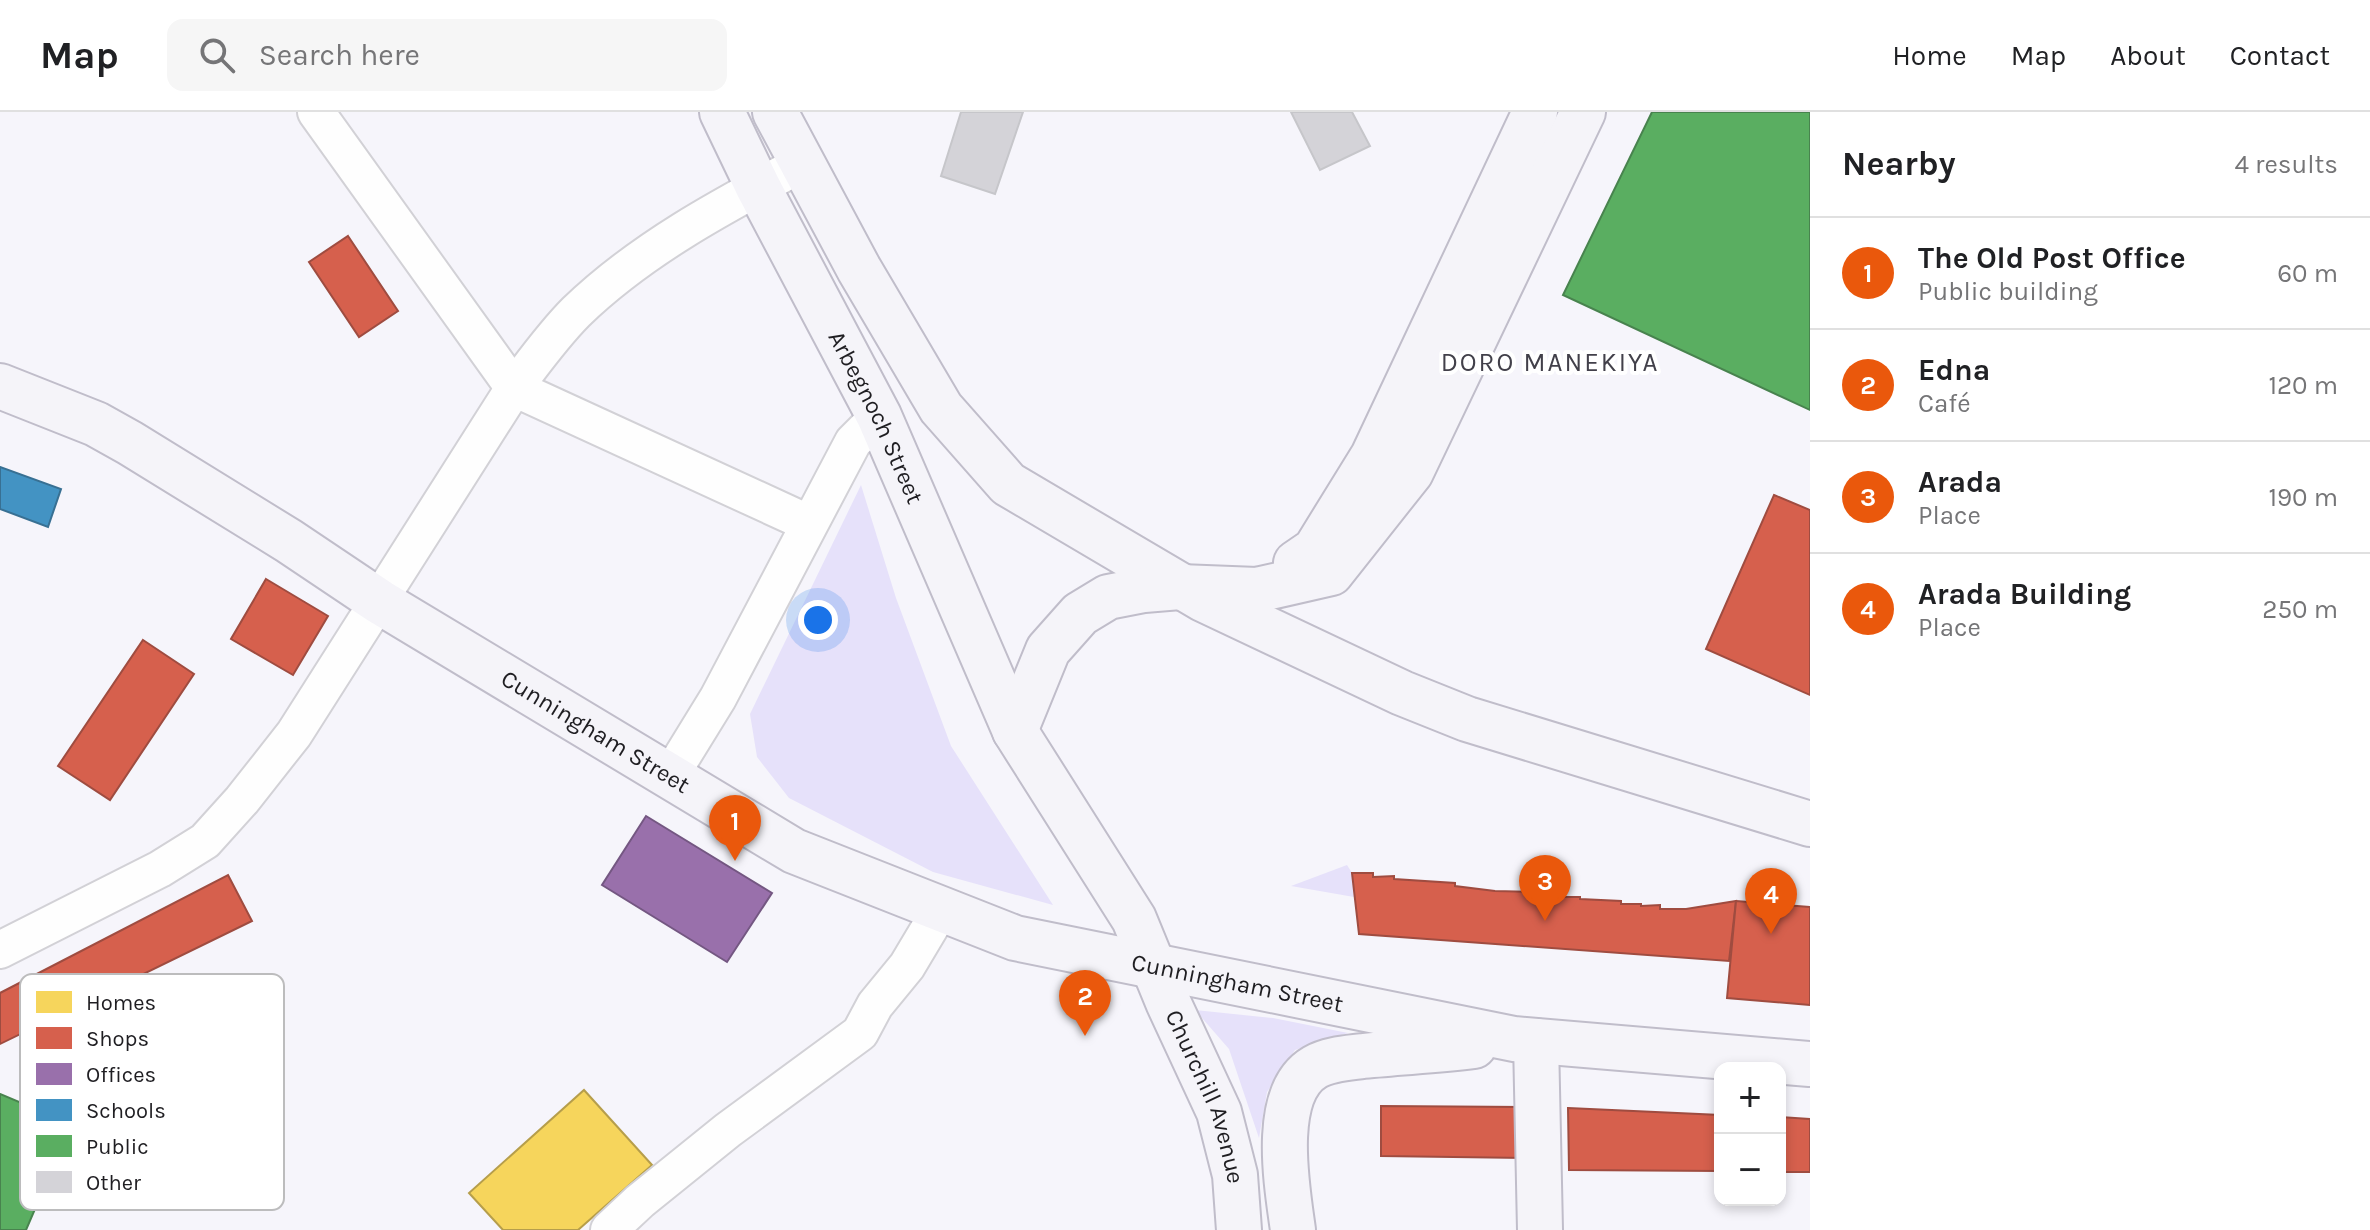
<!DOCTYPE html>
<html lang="en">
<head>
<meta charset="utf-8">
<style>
  body { margin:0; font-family:Karla,sans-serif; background:#f6f6f6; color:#202124 }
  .controls { position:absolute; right:24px; bottom:24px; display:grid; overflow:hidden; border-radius:16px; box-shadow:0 4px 12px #0003 }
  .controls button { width:72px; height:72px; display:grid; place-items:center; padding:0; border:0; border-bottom:2px solid #e0e0e0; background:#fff; color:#202124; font:40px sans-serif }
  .you { position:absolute; left:818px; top:508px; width:28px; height:28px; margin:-20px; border:6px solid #fff; border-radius:50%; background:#1a73e8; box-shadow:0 0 0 12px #1a73e833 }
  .badge { display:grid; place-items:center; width:52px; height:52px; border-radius:50%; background:#ea580c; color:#fff; font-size:26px; font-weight:700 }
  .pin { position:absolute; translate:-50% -66px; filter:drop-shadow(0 2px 4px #0008) }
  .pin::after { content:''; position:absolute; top:42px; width:28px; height:24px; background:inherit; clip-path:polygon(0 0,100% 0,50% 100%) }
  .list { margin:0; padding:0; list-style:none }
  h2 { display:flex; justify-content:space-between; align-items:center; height:104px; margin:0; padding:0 32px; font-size:34px }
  h2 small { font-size:26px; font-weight:400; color:#757577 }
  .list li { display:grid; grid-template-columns:52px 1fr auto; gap:24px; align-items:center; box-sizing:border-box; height:112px; padding:0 32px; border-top:2px solid #e0e0e0 }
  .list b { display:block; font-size:30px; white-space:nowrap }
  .list p { margin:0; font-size:26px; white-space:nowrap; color:#757577 }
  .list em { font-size:26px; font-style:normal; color:#757577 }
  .icon { flex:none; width:44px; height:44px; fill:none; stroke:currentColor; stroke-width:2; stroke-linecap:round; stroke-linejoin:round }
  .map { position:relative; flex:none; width:1810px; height:1118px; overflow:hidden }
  header { display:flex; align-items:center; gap:48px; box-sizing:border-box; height:112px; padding:0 40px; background:#fff; border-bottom:2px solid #e0e0e0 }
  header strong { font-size:38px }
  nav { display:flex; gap:44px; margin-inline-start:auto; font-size:28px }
  .search { width:560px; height:72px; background:#f6f6f6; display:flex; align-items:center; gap:20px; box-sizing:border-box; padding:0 28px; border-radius:16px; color:#757577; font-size:30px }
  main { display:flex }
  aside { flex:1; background:#fff }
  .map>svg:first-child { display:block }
  .green { fill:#e6e1fa }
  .homes { fill:#f6d55c; stroke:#b69e4b; stroke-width:2 }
  .shops { fill:#d6604d; stroke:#9f4c40; stroke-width:2 }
  .offices { fill:#9970ab; stroke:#745782; stroke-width:2 }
  .schools { fill:#4393c3; stroke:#387093; stroke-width:2 }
  .public { fill:#5aae61; stroke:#48834e; stroke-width:2 }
  .building { fill:#d4d3d8; stroke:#c6c6ca; stroke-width:2 }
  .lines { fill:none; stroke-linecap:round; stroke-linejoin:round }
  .minor-casing { stroke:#d2d1d6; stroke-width:40 }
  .major-casing { stroke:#c0bdca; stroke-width:48 }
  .minor { stroke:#fefefe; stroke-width:36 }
  .major { stroke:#f5f4f9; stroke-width:44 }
  .labels { text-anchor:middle; stroke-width:8; stroke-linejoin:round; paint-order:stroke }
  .street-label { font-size:24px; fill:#1f1e22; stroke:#fff }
  .neighbourhood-label { font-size:26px; letter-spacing:2px; fill:#42404a; stroke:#fff }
  .key { fill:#fff; stroke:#bcbcbd; stroke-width:2 }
  .key-label { font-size:22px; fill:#1f1e22 }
</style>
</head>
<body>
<header>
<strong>Map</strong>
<div class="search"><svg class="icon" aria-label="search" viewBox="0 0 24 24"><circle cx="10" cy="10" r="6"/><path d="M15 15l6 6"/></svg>Search here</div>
<nav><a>Home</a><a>Map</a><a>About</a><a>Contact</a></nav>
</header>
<main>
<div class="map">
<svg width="1810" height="1118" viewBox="0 0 1810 1118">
  <rect width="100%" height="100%" fill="#f6f5fb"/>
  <!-- green -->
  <g class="green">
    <path d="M 861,373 L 896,486 L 951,634 L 1053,793 L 933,760 L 789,686 L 757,645 L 750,602 Z"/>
    <path d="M 1347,753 L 1352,761 L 1354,785 L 1291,774 Z"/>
    <path d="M 1195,898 L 1273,906 L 1348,921 L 1295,938 L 1267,980 L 1259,1026 L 1229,937 Z"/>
  </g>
  <!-- homes -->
  <path class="homes" d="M 584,978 L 652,1053 L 578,1118 L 503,1118 L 469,1081 Z"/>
  <!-- shops -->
  <g class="shops">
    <path d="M 348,124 L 398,199 L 359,225 L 309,150 Z"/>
    <path d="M 1774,383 L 1810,398 L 1810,583 L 1706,537 Z"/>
    <path d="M 266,467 L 328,504 L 293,563 L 231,527 Z"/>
    <path d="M 143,528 L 194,562 L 110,688 L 58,654 Z"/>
    <path d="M 1352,761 L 1373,761 L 1373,765 L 1394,764 L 1394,767 L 1455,771 L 1455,774 L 1495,779 L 1538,780 L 1539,783 L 1559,783 L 1559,785 L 1580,785 L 1580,787 L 1621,789 L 1621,792 L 1641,792 L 1641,794 L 1660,793 L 1660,797 L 1686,797 L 1736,789 L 1729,849 L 1359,822 Z"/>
    <path d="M 228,763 L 252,809 L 0,932 L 0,881 Z"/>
    <path d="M 1736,789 L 1810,795 L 1810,893 L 1727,886 Z"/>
    <path d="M 1381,994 L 1525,995 L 1526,1046 L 1381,1044 Z"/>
    <path d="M 1568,996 L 1720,1003 L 1720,1059 L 1569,1058 Z"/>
    <path d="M 1780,1005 L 1810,1007 L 1810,1060 L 1780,1060 Z"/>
  </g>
  <!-- offices -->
  <path class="offices" d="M 646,704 L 772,781 L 727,850 L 602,773 Z"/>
  <!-- schools -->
  <path class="schools" d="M 0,355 L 61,377 L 48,415 L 0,397 Z"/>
  <!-- public -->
  <g class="public">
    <path d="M 1652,0 L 1810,0 L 1810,298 L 1563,183 Z"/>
    <path d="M 0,982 L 64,1009 L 73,1005 L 81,1013 L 79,1022 L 66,1025 L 26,1118 L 0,1118 Z"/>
  </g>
  <!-- building -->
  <g class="building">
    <path d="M 961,0 L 1023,0 L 995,82 L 941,64 Z"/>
    <path d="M 1291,0 L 1352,0 L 1370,34 L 1320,58 Z"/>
  </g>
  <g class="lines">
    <defs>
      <g id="minor">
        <path d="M 316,0 L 514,276 L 808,411"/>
        <path d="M 670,664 L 718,586 L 853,330 L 879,304"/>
        <path d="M 0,838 L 160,757 L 205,729 L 242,688 L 294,622 L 514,276 C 534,250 553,223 576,200 C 641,137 724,93 803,51"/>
        <path d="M 609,1118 L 640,1089 L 728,1018 L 860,921 L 875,893 L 907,854 L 941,797"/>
      </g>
      <g id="major">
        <path id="s1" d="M 722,0 L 758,75 L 879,304 L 1015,619 L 1134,807 L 1168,890 L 1219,1000 L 1235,1063 L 1239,1118"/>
        <path d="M 775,0 L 859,157 L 941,296 L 1008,372 L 1203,487 L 1402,581 L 1467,607 L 1810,712"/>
        <path id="s2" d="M 0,274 L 96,312 L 130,331 L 289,429 L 380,490 L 794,739 L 1015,826 L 1514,927 L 1810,952"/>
        <path d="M 1296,451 L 1315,438 L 1373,344 L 1535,0"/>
        <path d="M 1015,619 L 1048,538 L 1080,502 L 1108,485 L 1144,478 L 1180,475 L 1257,478 L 1331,461 L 1411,360 L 1583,0"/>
        <path d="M 1536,929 L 1540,1118"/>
        <path d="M 1293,1118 C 1287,1075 1270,981 1315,955 C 1329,947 1348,946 1363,944 C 1400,940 1437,939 1474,934"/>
      </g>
    </defs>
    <!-- minor casing -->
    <use href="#minor" class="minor-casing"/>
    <!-- major casing -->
    <use href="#major" class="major-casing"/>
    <!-- minor -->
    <use href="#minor" class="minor"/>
    <!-- major -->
    <use href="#major" class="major"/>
  </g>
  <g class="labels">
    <!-- street labels -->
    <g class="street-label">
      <text dy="8" stroke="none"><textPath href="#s1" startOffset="342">Arbegnoch Street</textPath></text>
      <text dy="8" stroke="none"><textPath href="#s2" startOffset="690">Cunningham Street</textPath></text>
      <text dy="8" stroke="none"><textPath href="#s2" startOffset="1386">Cunningham Street</textPath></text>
      <text dy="8" stroke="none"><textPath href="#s1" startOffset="1100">Churchill Avenue</textPath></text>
    </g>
    <!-- neighbourhood labels -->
    <g class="neighbourhood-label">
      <text x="1550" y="259">DORO MANEKIYA</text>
    </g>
  </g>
  <!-- legend -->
  <rect x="20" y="862" width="264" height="236" rx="12" class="key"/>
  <rect x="36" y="879" width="36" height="22" fill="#f6d55c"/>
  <rect x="36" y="915" width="36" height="22" fill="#d6604d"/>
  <rect x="36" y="951" width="36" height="22" fill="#9970ab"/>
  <rect x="36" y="987" width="36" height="22" fill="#4393c3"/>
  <rect x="36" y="1023" width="36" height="22" fill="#5aae61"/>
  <rect x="36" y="1059" width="36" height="22" fill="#d4d3d8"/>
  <g class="key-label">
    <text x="86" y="898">Homes</text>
    <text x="86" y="934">Shops</text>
    <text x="86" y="970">Offices</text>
    <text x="86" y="1006">Schools</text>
    <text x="86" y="1042">Public</text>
    <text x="86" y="1078">Other</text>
  </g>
</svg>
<div class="controls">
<button>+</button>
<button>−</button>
</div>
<div class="you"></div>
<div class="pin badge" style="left:735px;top:749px">1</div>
<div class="pin badge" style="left:1085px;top:924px">2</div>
<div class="pin badge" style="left:1545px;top:809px">3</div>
<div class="pin badge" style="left:1771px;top:822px">4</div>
</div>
<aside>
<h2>Nearby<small>4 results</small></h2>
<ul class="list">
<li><span class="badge">1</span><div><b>The Old Post Office</b><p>Public building</p></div><em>60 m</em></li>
<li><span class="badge">2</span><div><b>Edna</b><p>Café</p></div><em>120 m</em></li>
<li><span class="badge">3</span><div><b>Arada</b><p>Place</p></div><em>190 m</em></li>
<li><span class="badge">4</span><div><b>Arada Building</b><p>Place</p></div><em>250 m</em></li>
</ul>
</aside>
</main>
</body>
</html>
